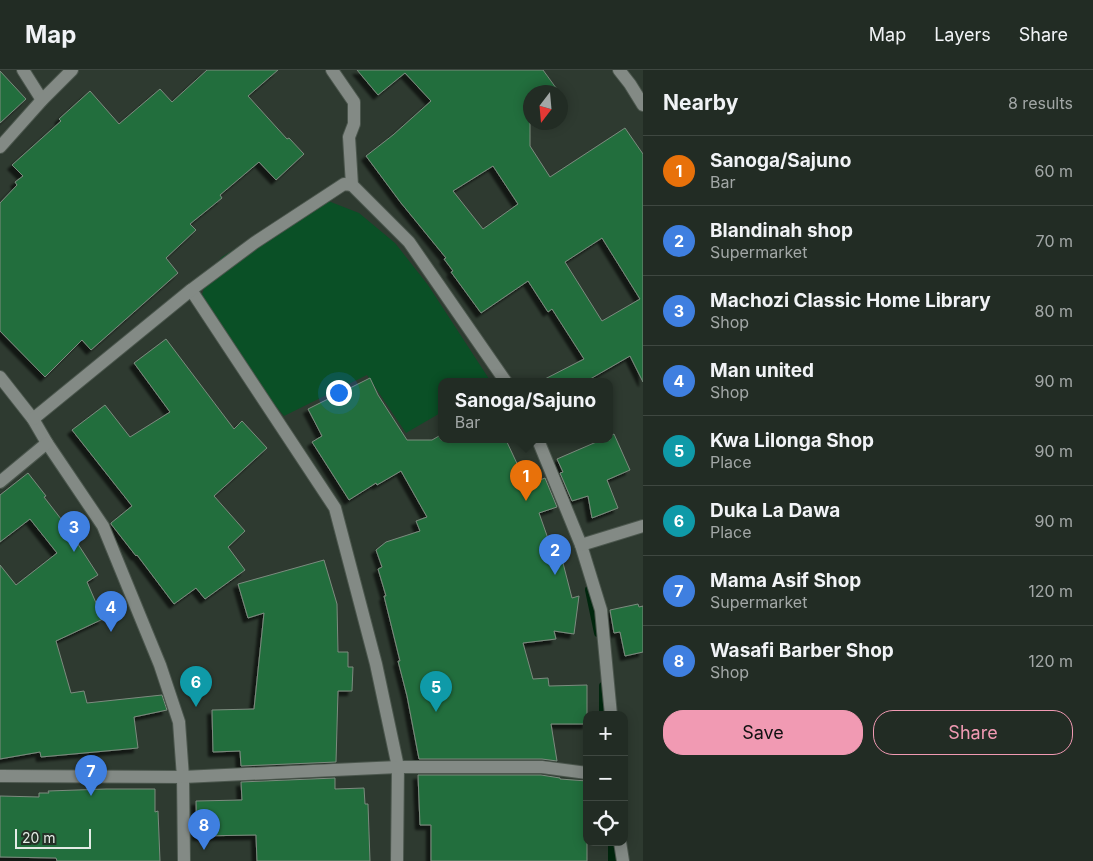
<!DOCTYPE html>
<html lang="en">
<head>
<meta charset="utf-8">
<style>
  body { margin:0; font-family:Inter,sans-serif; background:#2a342c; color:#f1f3f6 }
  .controls { position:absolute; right:15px; bottom:15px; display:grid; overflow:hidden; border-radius:10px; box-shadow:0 2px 12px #0003 }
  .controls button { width:45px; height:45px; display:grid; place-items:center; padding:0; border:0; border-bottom:1px solid #3f4841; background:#222c24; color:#f1f3f6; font:25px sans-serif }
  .compass { position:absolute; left:523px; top:15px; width:45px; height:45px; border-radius:50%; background:#222c24; box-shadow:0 2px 12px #0003; rotate:196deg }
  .scale { position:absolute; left:15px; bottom:12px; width:76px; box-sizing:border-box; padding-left:5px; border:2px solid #e3ebe5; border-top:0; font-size:14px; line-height:18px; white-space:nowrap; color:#e3ebe5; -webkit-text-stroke:4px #243026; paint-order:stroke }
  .you { position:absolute; left:338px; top:322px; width:18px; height:18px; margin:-12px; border:4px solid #fff; border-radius:50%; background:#1a73e8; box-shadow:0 0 0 8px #1a73e833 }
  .badge { display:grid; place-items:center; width:32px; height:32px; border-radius:50%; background:#f19ab3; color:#fff; font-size:16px; font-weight:700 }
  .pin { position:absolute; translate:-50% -41px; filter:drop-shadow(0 1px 2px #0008) }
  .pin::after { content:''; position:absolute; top:26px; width:18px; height:15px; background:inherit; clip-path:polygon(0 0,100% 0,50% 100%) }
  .popup { position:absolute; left:438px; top:308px; width:175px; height:65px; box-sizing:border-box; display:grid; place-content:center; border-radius:10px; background:#222c24; filter:drop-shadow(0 1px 4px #0005); font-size:16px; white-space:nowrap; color:#a2a7a6 }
  .popup b { font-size:19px; color:#f1f3f6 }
  .popup::after { content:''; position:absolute; left:50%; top:100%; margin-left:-10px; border:10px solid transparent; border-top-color:#222c24 }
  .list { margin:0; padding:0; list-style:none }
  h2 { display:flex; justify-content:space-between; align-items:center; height:65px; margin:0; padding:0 20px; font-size:21px }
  h2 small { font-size:16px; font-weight:400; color:#a2a7a6 }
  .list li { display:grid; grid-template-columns:32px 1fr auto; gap:15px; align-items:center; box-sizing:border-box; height:70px; padding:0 20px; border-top:1px solid #3f4841 }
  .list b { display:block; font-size:19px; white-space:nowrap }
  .list p { margin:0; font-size:16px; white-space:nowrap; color:#a2a7a6 }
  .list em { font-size:16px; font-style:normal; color:#a2a7a6 }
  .actions { display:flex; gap:10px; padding:15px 20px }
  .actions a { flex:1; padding:11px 0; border:1px solid #f19ab3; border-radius:20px; text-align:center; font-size:18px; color:#f19ab3 }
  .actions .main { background:#f19ab3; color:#111 }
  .icon { flex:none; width:28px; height:28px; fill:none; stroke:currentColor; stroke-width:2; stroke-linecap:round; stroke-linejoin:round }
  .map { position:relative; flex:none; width:643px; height:791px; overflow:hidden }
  header { display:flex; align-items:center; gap:30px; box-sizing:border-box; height:70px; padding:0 25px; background:#222c24; border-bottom:1px solid #3f4841 }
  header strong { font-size:24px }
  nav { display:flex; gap:28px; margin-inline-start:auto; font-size:18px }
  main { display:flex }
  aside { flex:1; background:#222c24 }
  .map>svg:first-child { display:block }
  .green { fill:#0a5026 }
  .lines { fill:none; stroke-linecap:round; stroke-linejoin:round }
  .stream { stroke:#00260d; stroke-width:8 }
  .building { fill:#236e3d; stroke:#7c8b7f; fill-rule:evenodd; filter:url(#shadow) }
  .minor-casing { stroke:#4b564d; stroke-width:14 }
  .minor { stroke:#838a85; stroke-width:12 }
</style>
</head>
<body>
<header>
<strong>Map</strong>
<nav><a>Map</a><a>Layers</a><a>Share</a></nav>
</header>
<main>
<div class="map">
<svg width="643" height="791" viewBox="0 0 643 791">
  <defs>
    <filter id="shadow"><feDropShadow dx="-4.5" dy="4.5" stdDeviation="1" flood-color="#0009"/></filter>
  </defs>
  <rect width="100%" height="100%" fill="#2e3a30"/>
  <!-- green -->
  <path class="green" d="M 318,127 L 359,143 L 395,173 L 428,215 L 491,312 L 442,312 L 442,342 L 406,363 L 367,305 L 284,346 L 229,279 L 201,228 L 209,202 L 222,187 Z"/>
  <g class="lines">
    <!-- stream -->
    <g class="stream">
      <path d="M 589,520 L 598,563"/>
      <path d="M 603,616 L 603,645"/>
      <path d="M 612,772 L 612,791"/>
    </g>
  </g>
  <!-- building -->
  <g class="building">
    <path d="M 207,0 L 278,0 L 248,26 L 287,69 L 289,68 L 304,84 L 276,110 L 259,92 L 220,125 L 222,128 L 190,154 L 196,160 L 166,188 L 178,203 L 91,280 L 82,270 L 45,307 L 0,261 L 0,133 L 17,115 L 15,112 L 23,106 L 12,95 L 61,51 L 59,49 L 90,21 L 119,54 L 160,19 L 172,32 Z"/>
    <path d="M 357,0 L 543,0 L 559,22 L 530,22 L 530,76 L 550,107 L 625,58 L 643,84 L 643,312 L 630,286 L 585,312 L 539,312 L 584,289 L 552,239 L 548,242 L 528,211 L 481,243 L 451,202 L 453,201 L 444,189 L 446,188 L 401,133 L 366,86 L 393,65 L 431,31 L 405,3 L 378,25 ZM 493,96 L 518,134 L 483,159 L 453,121 ZM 602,168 L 640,229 L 602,251 L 565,192 Z"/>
    <path d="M 0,1 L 26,29 L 0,53 Z"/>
    <path d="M 166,269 L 234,359 L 242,351 L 267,378 L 214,426 L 245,461 L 228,477 L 245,500 L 205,529 L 196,518 L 174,534 L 137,485 L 136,486 L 111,454 L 111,453 L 132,436 L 72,360 L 105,335 L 130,367 L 170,342 L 134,293 Z"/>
    <path d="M 370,308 L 378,325 L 407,370 L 432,370 L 439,366 L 441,370 L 506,370 L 527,415 L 545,408 L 557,437 L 539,443 L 557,494 L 563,493 L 572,528 L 579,526 L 574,564 L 554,561 L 556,569 L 523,573 L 533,609 L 548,608 L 549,616 L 587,615 L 587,654 L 551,654 L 557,691 L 542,689 L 419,689 L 407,626 L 398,591 L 400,591 L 384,526 L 386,526 L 378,499 L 382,497 L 376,480 L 386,472 L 420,461 L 416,451 L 427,447 L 401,401 L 377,415 L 376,413 L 349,430 L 312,372 L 322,366 L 308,339 Z"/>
    <path d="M 614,364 L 630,400 L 607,410 L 618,438 L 592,448 L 588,426 L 572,431 L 560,403 L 563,402 L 557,389 L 601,370 L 610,370 L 610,366 Z"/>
    <path d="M 28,403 L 46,426 L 44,427 L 75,467 L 74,468 L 98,505 L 87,512 L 103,549 L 56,571 L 71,623 L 84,621 L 87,633 L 162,625 L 167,640 L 134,647 L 138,678 L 41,687 L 40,682 L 0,689 L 0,495 L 16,515 L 57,483 L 30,449 L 0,472 L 0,425 Z"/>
    <path d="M 324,490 L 337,534 L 338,582 L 348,582 L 348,597 L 353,597 L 352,621 L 338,621 L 336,692 L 241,696 L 240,681 L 213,682 L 212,640 L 254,639 L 264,543 L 248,548 L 238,514 Z"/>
    <path d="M 638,534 L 639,537 L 643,536 L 643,582 L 625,586 L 620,562 L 614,563 L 610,540 Z"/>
    <path d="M 418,705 L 541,705 L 560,708 L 560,709 L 587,711 L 587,791 L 431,791 L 431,755 L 420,755 Z"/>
    <path d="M 335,708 L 335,719 L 364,718 L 365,734 L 368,734 L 370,791 L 257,791 L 256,765 L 197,766 L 196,731 L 242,730 L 241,712 Z"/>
    <path d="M 106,719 L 155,719 L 155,742 L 158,741 L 160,791 L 57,791 L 56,788 L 0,787 L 0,726 L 39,727 L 39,723 L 49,723 L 48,721 Z"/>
  </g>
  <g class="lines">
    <defs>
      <g id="minor">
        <path d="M 23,0 L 42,30"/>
        <path d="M 332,0 L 354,32 L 354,54 L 349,67 L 352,115 L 409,172 L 506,312"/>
        <path d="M 619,0 L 630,14 L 643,35"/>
        <path d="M 0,77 L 42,30 L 72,0"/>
        <path d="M 191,220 L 335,438 L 376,594 L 398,697 L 397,791"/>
        <path d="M 0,307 L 33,349 L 47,373 L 103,456 L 160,595 L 179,652 L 183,707 L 184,791"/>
        <path d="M 33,349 L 191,220 L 254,173 L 344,114 L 352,115"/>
        <path d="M 538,370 L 581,475 L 601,540 L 611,645"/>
        <path d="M 0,412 L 47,373"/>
        <path d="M 581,475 L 643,456"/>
        <path d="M 0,706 L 183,707 L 398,697 L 542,697 L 587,703"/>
        <path d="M 620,772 L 623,791"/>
      </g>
    </defs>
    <!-- minor casing -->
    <use href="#minor" class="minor-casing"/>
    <!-- minor -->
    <use href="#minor" class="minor"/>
  </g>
</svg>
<div class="controls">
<button>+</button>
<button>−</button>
<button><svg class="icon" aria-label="locate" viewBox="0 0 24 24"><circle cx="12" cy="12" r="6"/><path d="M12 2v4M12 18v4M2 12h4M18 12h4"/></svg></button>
</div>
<svg class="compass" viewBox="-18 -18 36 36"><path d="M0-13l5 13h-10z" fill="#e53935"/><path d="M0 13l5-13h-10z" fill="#a2a7a6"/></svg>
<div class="scale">20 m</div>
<div class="you"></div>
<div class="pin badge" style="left:526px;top:431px;background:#e8710a">1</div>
<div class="popup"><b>Sanoga/Sajuno</b>Bar</div>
<div class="pin badge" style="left:555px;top:505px;background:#3f7fe0">2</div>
<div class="pin badge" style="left:74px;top:482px;background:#3f7fe0">3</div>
<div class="pin badge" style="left:111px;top:562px;background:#3f7fe0">4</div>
<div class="pin badge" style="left:436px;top:642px;background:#0f9aa8">5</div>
<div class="pin badge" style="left:196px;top:637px;background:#0f9aa8">6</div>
<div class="pin badge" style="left:91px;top:726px;background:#3f7fe0">7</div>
<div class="pin badge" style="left:204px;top:780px;background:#3f7fe0">8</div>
</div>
<aside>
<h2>Nearby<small>8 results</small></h2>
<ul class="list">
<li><span class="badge" style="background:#e8710a">1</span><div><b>Sanoga/Sajuno</b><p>Bar</p></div><em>60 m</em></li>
<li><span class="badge" style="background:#3f7fe0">2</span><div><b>Blandinah shop</b><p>Supermarket</p></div><em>70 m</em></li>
<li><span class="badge" style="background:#3f7fe0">3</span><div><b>Machozi Classic Home Library</b><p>Shop</p></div><em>80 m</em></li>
<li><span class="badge" style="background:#3f7fe0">4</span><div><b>Man united</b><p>Shop</p></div><em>90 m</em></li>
<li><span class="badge" style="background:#0f9aa8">5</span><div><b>Kwa Lilonga Shop</b><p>Place</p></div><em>90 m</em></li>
<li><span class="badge" style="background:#0f9aa8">6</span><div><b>Duka La Dawa</b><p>Place</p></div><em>90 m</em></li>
<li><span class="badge" style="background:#3f7fe0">7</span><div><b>Mama Asif Shop</b><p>Supermarket</p></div><em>120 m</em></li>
<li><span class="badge" style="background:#3f7fe0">8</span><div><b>Wasafi Barber Shop</b><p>Shop</p></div><em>120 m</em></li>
</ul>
<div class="actions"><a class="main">Save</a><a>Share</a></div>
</aside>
</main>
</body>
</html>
